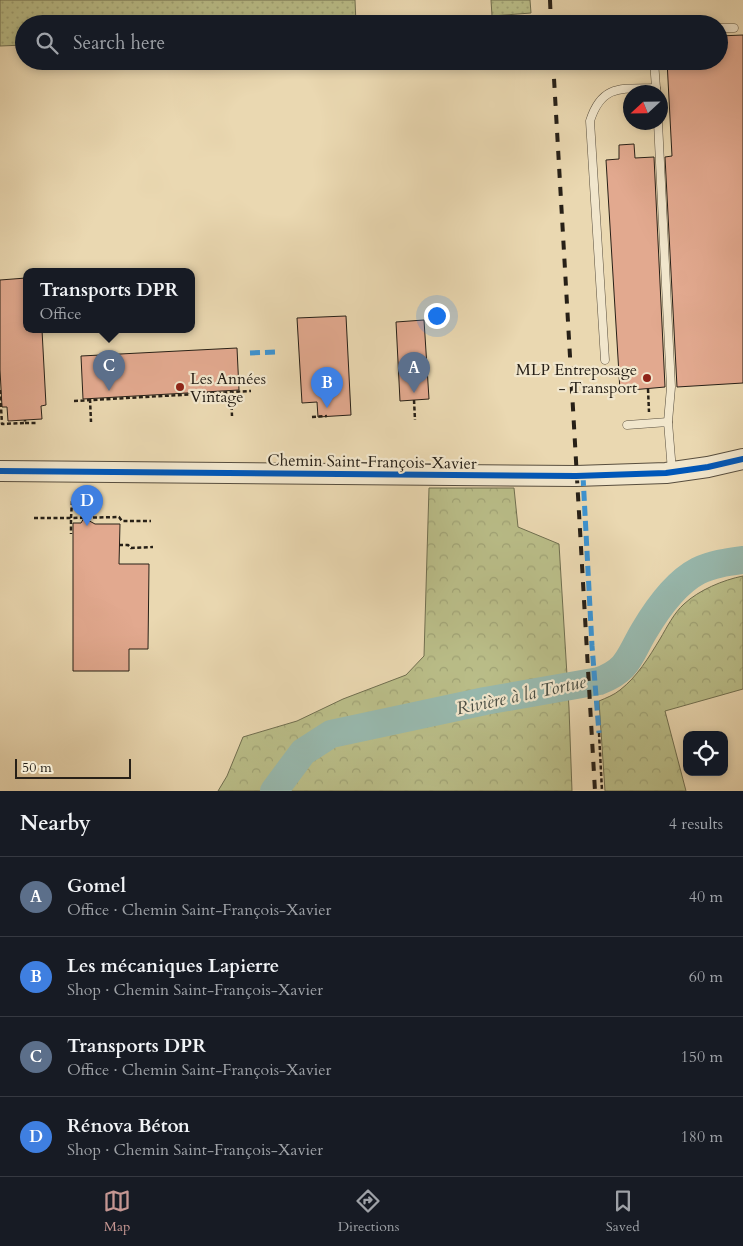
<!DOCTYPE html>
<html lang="en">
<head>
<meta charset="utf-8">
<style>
  body { margin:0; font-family:Cardo,serif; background:#20242c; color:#f1f3f6 }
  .controls { position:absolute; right:15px; bottom:15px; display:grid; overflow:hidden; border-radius:10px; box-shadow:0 2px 8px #0003 }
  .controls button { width:45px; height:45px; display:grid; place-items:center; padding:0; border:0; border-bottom:1px solid #363941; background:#171b24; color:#f1f3f6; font:25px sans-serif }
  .compass { position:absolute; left:623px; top:85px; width:45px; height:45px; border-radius:50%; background:#171b24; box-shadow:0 2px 8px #0003; rotate:248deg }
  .scale { position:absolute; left:15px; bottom:12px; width:116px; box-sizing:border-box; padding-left:5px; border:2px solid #272017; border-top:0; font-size:14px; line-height:18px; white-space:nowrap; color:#272017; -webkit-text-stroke:4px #f1e6cc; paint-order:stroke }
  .you { position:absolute; left:436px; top:315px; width:18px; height:18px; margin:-12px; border:4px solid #fff; border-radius:50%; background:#1a73e8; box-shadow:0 0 0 8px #1a73e833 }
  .badge { display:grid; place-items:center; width:32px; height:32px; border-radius:50%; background:#c59692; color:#fff; font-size:16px; font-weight:700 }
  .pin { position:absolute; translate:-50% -41px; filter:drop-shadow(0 1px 2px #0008) }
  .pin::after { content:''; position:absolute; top:26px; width:18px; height:15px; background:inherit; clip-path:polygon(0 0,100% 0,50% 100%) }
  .popup { position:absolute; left:23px; top:268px; width:172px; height:65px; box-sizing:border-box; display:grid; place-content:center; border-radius:10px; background:#171b24; filter:drop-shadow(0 1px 4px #0005); font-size:16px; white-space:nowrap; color:#9ea1a6 }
  .popup b { font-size:19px; color:#f1f3f6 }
  .popup::after { content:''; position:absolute; left:50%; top:100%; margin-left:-10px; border:10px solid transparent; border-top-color:#171b24 }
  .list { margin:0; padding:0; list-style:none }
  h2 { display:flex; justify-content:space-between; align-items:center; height:65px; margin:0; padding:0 20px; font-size:21px }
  h2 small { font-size:16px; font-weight:400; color:#9ea1a6 }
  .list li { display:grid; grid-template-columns:32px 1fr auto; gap:15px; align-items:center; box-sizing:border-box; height:80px; padding:0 20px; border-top:1px solid #363941 }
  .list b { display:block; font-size:19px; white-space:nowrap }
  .list p { margin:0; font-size:16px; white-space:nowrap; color:#9ea1a6 }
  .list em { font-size:16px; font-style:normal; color:#9ea1a6 }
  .icon { flex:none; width:28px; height:28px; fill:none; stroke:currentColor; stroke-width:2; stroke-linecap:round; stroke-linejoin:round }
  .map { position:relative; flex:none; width:743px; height:791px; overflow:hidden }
  .search { position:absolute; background:#171b24; box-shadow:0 2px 8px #0003; left:15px; right:15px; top:15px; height:55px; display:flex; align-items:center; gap:12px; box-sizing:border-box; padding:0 18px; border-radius:28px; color:#9ea1a6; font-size:19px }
  .sheet { height:385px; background:#171b24 }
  nav { display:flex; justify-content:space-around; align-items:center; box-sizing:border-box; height:70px; border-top:1px solid #363941; background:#171b24; font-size:14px; color:#9ea1a6 }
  nav a { display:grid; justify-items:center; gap:2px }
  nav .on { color:#c59692 }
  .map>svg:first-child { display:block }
  .grass { fill:url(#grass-dots); stroke:#706f50 }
  .forest { fill:url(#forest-crowns); stroke:#706f50 }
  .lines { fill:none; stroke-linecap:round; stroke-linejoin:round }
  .river { stroke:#98b9ae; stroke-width:28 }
  .building { fill:#e2a98f; stroke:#272017 }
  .service-casing { stroke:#584e3e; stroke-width:9 }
  .tertiary-casing { stroke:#584e3e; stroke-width:22 }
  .path { stroke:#272017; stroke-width:2.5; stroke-dasharray:4 2.5; stroke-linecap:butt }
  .service { stroke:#f1e6cc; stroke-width:8 }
  .tertiary { stroke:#f1e6cc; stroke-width:20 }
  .rail { stroke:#272017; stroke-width:4; stroke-dasharray:9 9; stroke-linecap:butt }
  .quiet { stroke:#3b94d4; stroke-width:5; stroke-dasharray:10 5; stroke-linecap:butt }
  .cycleway-casing { stroke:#f1e6cc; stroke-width:9 }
  .cycleway { stroke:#0057b8; stroke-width:6 }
  .poi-dot { fill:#8f2418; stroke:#f1e6cc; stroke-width:2 }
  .labels { text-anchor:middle; stroke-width:4.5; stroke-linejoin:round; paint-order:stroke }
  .poi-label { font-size:16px; fill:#272017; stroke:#f1e6cc; text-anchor:end }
  .street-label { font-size:16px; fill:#272017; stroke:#f1e6cc }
  .water-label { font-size:18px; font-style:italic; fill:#494e44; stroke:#f1e6cc }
</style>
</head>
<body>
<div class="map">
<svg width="743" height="791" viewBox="0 0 743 791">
  <defs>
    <pattern id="grass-dots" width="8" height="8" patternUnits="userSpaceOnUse" patternTransform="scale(1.25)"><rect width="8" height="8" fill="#babe89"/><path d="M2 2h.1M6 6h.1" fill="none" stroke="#a0a376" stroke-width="1.8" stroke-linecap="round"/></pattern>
    <pattern id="forest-crowns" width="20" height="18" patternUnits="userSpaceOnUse" patternTransform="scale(1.25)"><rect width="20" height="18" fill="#babe89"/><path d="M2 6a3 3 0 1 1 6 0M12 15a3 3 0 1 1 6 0" fill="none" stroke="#a0a376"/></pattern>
  </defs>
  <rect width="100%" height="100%" fill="#ead8b1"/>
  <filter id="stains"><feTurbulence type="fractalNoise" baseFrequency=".004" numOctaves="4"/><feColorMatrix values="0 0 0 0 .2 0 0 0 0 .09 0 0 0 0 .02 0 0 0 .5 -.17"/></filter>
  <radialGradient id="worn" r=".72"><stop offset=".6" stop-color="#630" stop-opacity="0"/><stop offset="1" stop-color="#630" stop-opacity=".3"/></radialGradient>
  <!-- grass -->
  <g class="grass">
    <path d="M 0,0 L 355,0 L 356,24 L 24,24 L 24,45 L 0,46 Z"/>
    <path d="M 491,0 L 530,0 L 531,13 L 492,16 Z"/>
  </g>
  <!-- forest -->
  <g class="forest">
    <path d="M 429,488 L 514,488 L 518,527 L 559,544 L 569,708 L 572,791 L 218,791 L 227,776 L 243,737 L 297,721 L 343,699 L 406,675 L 424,656 Z"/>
    <path d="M 743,576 L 743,689 L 665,711 L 686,791 L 605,791 L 599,701 C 606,698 614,695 620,690 C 637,677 649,657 660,639 C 667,627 674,613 684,604 C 699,590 723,580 743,576 Z"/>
  </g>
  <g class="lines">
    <!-- river -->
    <path class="river" d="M 274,791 L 303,752 L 331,734 L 485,701 L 599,681 C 629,670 629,656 644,631 C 657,609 675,583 698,571 C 712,564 728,562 743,560"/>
  </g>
  <!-- building -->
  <g class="building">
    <path d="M 743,35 L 743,383 L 677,387 L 665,157 L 672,156 L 667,61 L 719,61 L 719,36 Z"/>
    <path d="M 634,144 L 635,158 L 654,157 L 665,387 L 620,391 L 606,160 L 619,159 L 619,145 Z"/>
    <path d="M 26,278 L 26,330 L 42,330 L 46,405 L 41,406 L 42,419 L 8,421 L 7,407 L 2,407 L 0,370 L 0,280 Z"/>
    <path d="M 346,316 L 351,415 L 318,417 L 317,402 L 302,403 L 297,318 Z"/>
    <path d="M 424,320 L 429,399 L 400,401 L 396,322 Z"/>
    <path d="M 237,348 L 239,390 L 83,399 L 81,356 Z"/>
    <path d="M 84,518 L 95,524 L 120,524 L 119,564 L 149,564 L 148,649 L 129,649 L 129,671 L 73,671 L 73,523 L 81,523 Z"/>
  </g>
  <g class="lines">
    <defs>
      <g id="service">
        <path d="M 719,28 L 734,28"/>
        <path d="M 654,61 L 656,88"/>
        <path d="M 658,122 L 671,387 L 668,422"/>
        <path d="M 605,360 L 590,121 C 602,83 623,89 656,88 L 656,92"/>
        <path d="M 627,425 L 668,422 L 672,471"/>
      </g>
      <path id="tertiary" d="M 0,471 L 576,476 L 666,473 L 708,467 L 743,459"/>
    </defs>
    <!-- service casing -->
    <use href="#service" class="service-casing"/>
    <!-- tertiary casing -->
    <use href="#tertiary" class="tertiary-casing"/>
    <!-- path -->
    <g class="path">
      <path d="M 648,389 L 649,412"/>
      <path d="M 0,390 L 2,424 L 25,423 L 25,420"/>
      <path d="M 231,393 L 232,416"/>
      <path d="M 90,399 L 91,422"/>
      <path d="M 414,400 L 415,420"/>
      <path d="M 74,401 L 251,391"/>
      <path d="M 312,417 L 327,416"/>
      <path d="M 25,423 L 36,423"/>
      <path d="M 72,501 L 71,518 L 119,517 L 122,521 L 151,521"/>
      <path d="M 34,518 L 71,518 L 71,534"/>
      <path d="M 119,545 L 128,545 L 131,548 L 153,547"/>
      <path d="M 599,733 L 602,791"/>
    </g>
    <!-- service -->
    <use href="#service" class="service"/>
    <!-- tertiary -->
    <use href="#tertiary" class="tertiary"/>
    <!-- rail -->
    <g class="rail">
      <path d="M 550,0 L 551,24"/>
      <path d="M 553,61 L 595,791"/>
    </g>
    <!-- quiet -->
    <g class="quiet">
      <path d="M 250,353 L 276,352"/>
      <path d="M 583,476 L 592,646 L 599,733"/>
    </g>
    <defs>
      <path id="cycleway" d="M 0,471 L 576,476 L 666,473 L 708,467 L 743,459"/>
    </defs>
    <!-- cycleway casing -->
    <use href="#cycleway" class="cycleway-casing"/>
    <!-- cycleway -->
    <use href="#cycleway" class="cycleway"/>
  </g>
  <!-- markers -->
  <g class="poi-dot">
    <circle cx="647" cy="378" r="5"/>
    <circle cx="180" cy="387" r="5"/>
  </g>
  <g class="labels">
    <!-- poi labels -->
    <g class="poi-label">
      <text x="637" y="375">MLP Entreposage<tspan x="637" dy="18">- Transport</tspan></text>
      <text x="190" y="384" text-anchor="start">Les Années<tspan x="190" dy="18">Vintage</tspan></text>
    </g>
    <!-- street labels -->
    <g class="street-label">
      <text transform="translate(372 461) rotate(1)" y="6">Chemin Saint-François-Xavier</text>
    </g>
    <!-- water labels -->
    <g class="water-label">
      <text transform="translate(521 695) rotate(-12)" y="6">Rivière à la Tortue</text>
    </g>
  </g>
  <rect width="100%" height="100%" filter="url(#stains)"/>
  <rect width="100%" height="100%" fill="url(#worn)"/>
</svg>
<div class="controls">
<button><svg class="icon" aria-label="locate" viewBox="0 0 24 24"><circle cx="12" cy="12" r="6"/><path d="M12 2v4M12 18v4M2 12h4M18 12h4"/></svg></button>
</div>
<svg class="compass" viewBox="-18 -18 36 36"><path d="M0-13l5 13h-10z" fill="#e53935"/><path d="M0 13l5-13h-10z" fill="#9ea1a6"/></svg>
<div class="scale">50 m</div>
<div class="you"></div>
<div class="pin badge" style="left:414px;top:393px;background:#5c6f8a">A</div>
<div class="pin badge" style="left:327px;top:408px;background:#3f7fe0">B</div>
<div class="pin badge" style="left:109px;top:391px;background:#5c6f8a">C</div>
<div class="popup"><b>Transports DPR</b>Office</div>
<div class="pin badge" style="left:87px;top:526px;background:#3f7fe0">D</div>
<div class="search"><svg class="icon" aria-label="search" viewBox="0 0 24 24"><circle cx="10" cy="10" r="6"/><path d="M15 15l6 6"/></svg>Search here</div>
</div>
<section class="sheet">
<h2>Nearby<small>4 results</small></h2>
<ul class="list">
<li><span class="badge" style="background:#5c6f8a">A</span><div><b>Gomel</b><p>Office · Chemin Saint-François-Xavier</p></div><em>40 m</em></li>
<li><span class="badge" style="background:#3f7fe0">B</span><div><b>Les mécaniques Lapierre</b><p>Shop · Chemin Saint-François-Xavier</p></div><em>60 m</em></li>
<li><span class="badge" style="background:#5c6f8a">C</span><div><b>Transports DPR</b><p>Office · Chemin Saint-François-Xavier</p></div><em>150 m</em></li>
<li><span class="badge" style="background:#3f7fe0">D</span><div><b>Rénova Béton</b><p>Shop · Chemin Saint-François-Xavier</p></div><em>180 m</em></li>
</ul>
</section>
<nav>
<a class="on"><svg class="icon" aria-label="map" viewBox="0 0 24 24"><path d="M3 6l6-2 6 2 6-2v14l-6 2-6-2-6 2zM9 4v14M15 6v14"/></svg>Map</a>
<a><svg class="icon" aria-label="directions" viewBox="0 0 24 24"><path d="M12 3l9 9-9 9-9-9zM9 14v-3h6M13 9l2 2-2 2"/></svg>Directions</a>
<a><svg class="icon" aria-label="saved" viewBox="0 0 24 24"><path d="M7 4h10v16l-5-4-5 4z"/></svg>Saved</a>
</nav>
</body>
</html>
